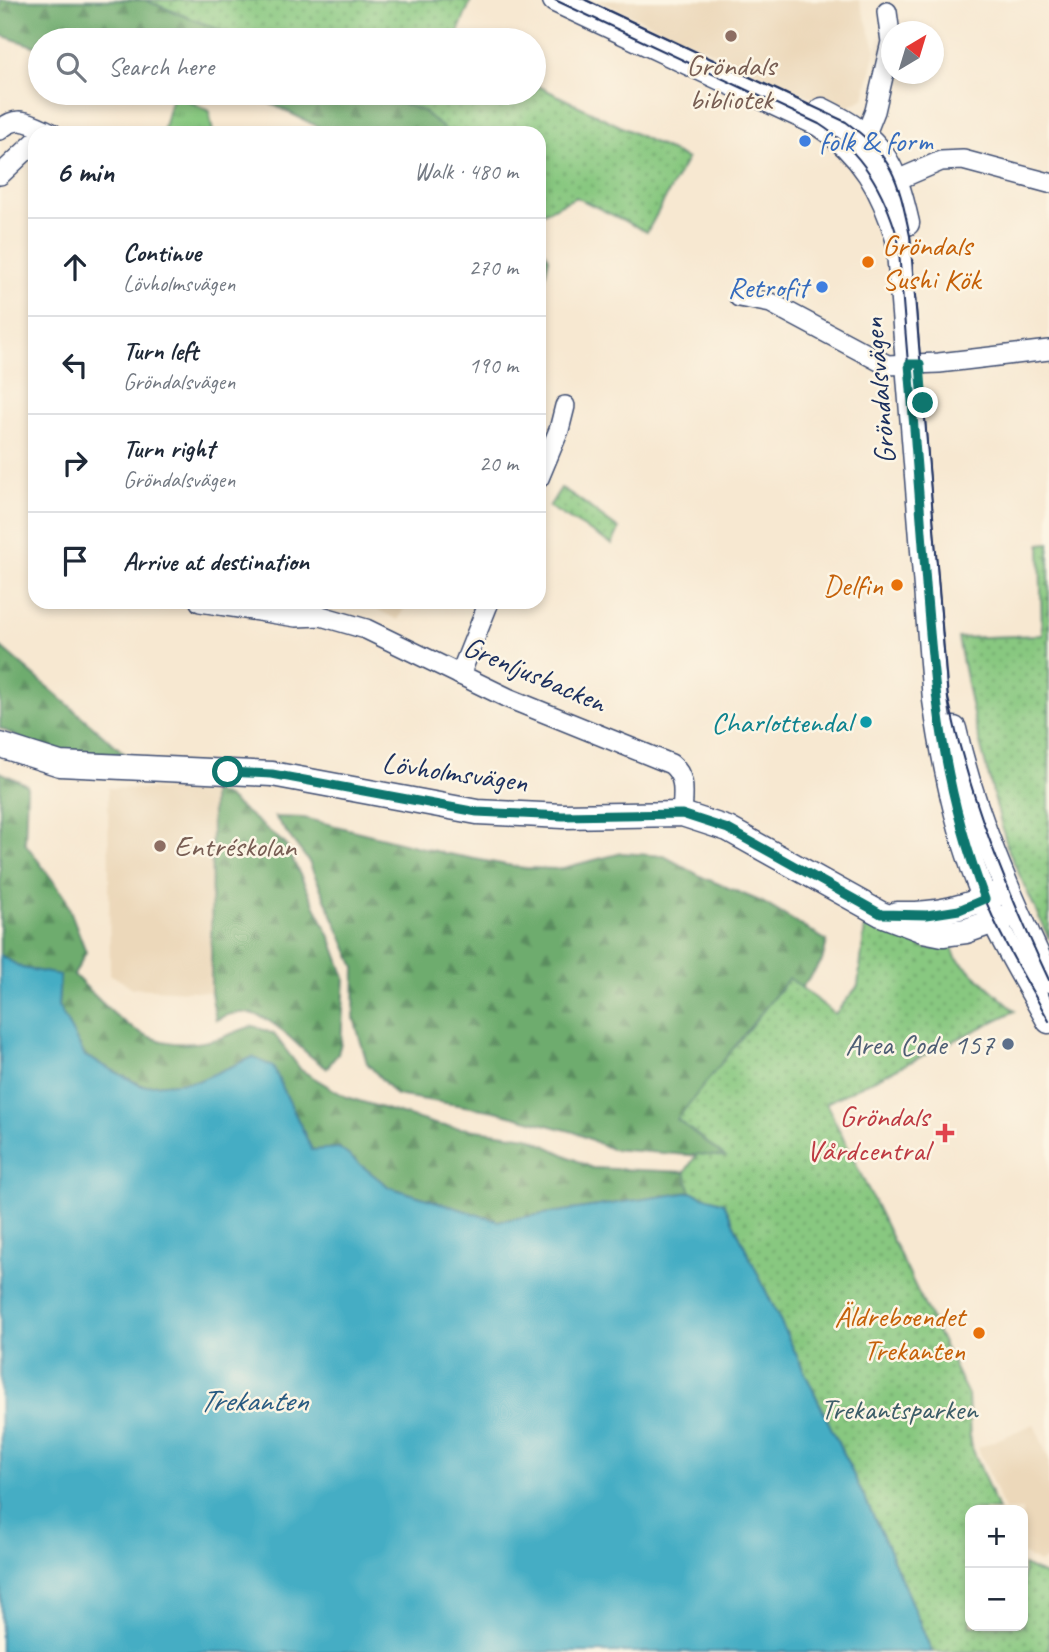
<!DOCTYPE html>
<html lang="en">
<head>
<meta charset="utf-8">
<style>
  body { margin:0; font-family:Caveat,sans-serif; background:#f6f6f7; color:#1f2937 }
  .controls { position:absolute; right:21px; bottom:21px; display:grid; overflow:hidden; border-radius:14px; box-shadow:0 4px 10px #0003 }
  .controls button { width:63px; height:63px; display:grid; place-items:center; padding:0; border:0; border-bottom:2px solid #e0e1e3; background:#fff; color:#1f2937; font:35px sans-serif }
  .compass { position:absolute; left:881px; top:21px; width:63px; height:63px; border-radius:50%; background:#fff; box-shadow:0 4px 10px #0003; rotate:38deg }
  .stop { position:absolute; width:21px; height:21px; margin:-16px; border:5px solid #0f766e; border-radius:50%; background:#fff }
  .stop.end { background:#0f766e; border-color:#fff; box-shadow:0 2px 7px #0008 }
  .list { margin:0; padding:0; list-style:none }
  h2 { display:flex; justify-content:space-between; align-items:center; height:91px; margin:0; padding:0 28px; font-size:30px }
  h2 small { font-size:23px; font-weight:400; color:#747a83 }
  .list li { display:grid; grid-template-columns:46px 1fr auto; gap:21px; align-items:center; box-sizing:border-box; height:98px; padding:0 28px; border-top:2px solid #e0e1e3 }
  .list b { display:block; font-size:26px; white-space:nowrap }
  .list p { margin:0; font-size:23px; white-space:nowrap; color:#747a83 }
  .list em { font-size:23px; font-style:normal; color:#747a83 }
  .icon { flex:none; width:38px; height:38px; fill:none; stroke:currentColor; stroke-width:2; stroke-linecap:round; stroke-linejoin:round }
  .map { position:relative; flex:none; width:1049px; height:1652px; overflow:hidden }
  .search { position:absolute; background:#fff; box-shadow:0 4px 10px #0003; left:28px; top:28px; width:518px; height:77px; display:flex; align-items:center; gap:18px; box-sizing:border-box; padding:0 24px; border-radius:38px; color:#747a83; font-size:26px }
  .panel { position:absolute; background:#fff; box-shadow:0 4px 10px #0003; left:28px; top:126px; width:518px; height:483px; border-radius:21px }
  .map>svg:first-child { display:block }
  .built { fill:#ecd8ba }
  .grass { fill:url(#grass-tufts); stroke:#527c6f; stroke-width:2 }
  .forest { fill:url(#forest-firs); stroke:#446e66; stroke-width:2 }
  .park { fill:url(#park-dots); stroke:#527c6f; stroke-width:2 }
  .water { fill:#44adc4; stroke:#306e91; stroke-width:2 }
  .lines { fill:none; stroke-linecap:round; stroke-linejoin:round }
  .minor-casing { stroke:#3c4b6f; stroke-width:22 }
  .tertiary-casing { stroke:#3c4b6f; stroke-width:27 }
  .minor { stroke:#fff; stroke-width:19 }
  .tertiary { stroke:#fff; stroke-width:24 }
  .tram { stroke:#1b2f5e; stroke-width:2 }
  .route { stroke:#0f766e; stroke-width:9 }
  .education-dot { fill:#8d6e63; stroke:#fcf5e5; stroke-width:2.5 }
  .shop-dot { fill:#3f7fe0; stroke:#fcf5e5; stroke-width:2.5 }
  .food-dot { fill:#e8710a; stroke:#fcf5e5; stroke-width:2.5 }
  .culture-dot { fill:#0f9aa8; stroke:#fcf5e5; stroke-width:2.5 }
  .service-dot { fill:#5c6f8a; stroke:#fcf5e5; stroke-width:2.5 }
  .health-dot { fill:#e0444e; stroke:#fcf5e5; stroke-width:2.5 }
  .labels { text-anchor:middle; stroke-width:5; stroke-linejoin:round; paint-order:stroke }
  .education-label { font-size:30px; fill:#785e54; stroke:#fcf5e5 }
  .shop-label { font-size:30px; fill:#366cbe; stroke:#fcf5e5; text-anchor:start }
  .food-label { font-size:30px; fill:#c56008; stroke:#fcf5e5; text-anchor:end }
  .street-label { font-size:30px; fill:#1b2f5e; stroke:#fcf5e5 }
  .culture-label { font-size:30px; fill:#0d838f; stroke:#fcf5e5; text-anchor:end }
  .service-label { font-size:30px; fill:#4e5e75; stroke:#fcf5e5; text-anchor:end }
  .health-label { font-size:30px; fill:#be3a42; stroke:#fcf5e5; text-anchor:end }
  .park-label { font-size:30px; fill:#3c5d68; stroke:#fcf5e5 }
  .water-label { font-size:32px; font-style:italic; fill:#295b82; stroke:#fcf5e5 }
</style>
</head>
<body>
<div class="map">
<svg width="1049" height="1652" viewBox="0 0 1049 1652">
  <defs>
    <pattern id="grass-tufts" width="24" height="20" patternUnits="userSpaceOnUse" patternTransform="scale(1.75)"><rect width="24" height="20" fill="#88c880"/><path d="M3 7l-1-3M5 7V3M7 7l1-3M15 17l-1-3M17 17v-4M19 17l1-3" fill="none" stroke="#6ea36c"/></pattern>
    <pattern id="forest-firs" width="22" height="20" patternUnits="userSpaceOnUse" patternTransform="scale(1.75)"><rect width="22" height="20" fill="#6eac6e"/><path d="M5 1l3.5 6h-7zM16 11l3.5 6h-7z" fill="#5a8c5e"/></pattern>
    <pattern id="park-dots" width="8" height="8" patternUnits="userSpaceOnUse" patternTransform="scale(1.75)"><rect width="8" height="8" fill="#88c880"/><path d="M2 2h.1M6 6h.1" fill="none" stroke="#6ea36c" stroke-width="1.8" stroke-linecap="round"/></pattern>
  </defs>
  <rect width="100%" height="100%" fill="#fcf5e5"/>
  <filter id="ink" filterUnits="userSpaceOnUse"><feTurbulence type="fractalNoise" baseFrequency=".0143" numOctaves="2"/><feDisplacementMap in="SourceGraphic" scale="14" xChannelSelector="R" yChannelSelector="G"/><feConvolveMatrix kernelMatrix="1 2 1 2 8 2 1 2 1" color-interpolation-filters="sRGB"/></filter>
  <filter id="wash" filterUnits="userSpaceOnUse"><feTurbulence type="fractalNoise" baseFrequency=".00686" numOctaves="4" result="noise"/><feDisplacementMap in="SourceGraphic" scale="28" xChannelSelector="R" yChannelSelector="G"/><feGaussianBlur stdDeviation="1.57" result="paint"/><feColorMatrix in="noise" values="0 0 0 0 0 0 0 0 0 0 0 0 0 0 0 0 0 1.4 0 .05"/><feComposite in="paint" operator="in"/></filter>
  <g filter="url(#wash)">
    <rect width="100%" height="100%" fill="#f7e8d1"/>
    <!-- built -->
    <g class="built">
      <path d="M 598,0 L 859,0 L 876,50 L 864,99 L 840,110 Z"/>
      <path d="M 362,602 L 407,602 L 398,620 Z"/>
      <path d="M 108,788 L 212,791 L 211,992 L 133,988 L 110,974 Z"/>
      <path d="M 1034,1424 L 1049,1459 L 1049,1559 L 1039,1563 L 1023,1554 L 1023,1510 L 1004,1510 L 978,1448 Z"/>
    </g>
    <!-- grass -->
    <path class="grass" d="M 173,93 L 209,111 L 213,133 L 163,132 Z"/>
    <!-- forest -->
    <g class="forest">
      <path d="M 0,0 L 145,0 L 245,40 L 40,40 L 40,48 L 0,35 Z"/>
      <path d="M 249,93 L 376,93 L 423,111 L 449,133 L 331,133 Z"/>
      <path d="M 539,241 L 549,258 L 540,299 L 539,298 Z"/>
      <path d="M 0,646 L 125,754 L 80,753 L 35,746 L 0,728 Z"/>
      <path d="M 0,772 L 27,785 L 25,843 L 65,897 L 86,952 L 74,975 C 117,1017 146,1056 213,1040 C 227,1037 240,1029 254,1026 L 274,1034 L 301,1070 L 346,1097 L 438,1125 L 528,1137 L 592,1168 L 685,1172 L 691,1192 L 498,1221 L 389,1187 L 339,1148 L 312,1150 L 273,1068 L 253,1057 L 198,1081 L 143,1086 L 85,1056 L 58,1006 L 60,975 L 22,968 L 0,955 Z"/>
      <path d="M 212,791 L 227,797 L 285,844 L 331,939 L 345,978 L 341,1043 L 338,1053 L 327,1068 C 290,1047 266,993 216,1020 L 211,992 Z"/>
      <path d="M 275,817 L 304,818 L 443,853 L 523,868 L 559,869 L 622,853 L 664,856 L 702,877 L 762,902 L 827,941 L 822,961 L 801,988 L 788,979 L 678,1119 L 727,1158 L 611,1149 L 574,1132 L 495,1111 L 396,1095 L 367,1063 L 354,1018 L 355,967 L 309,862 Z"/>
    </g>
    <!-- park -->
    <g class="park">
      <path d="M 145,0 L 471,0 L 455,40 L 245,40 Z"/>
      <path d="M 534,84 L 687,159 L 647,232 L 576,197 L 543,213 L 539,210 L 539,133 L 449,133 L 423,111 L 376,93 L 534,93 Z"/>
      <path d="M 561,488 C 583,500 598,515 619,529 L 612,544 L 549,507 Z"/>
      <path d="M 1049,543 L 1049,939 L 1008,850 L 975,724 L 958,638 L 1042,635 L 1040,544 Z"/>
      <path d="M 865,926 L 927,949 L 952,947 L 956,958 L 1015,1011 L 826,1103 L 968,1395 L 970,1443 L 998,1510 L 970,1510 L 970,1626 L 1023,1626 L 1023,1565 L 1049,1577 L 1049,1652 L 932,1652 L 886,1543 L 724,1203 L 691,1192 L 685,1172 L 697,1154 L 725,1157 L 677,1119 L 789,978 L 835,1014 L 858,986 Z"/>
    </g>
    <!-- water -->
    <path class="water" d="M 0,955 L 22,968 L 60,975 L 58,1006 L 85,1056 L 142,1086 L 198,1081 L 253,1057 L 273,1067 L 312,1150 L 339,1148 L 389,1187 L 498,1221 L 691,1192 L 724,1203 L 886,1543 L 932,1652 L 1,1652 Z"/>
  </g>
  <g filter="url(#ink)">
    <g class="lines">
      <defs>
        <g id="minor">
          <path d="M 0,130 C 18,113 32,124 52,133"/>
          <path d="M 860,149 L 875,111 L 891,42 L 887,12"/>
          <path d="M 0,175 L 35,142"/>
          <path d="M 883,186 L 941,161 L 963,160 L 1049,183"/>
          <path d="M 739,297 L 771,303 L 887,365 L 939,363 L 1049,350"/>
          <path d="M 539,478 L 559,430 L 565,406"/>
          <path d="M 200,602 L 296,617 L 321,616 L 366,629 L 508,698 L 671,764 C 687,777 683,794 682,814"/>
          <path d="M 460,675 L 489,602"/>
        </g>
        <g id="tertiary">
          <path d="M 555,0 L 819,124 C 863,152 884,191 898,239 L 935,700 C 946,776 962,852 995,922 C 1011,956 1031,988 1049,1021"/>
          <path d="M 822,110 C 881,139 893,161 907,223"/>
          <path d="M 954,729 C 974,817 1010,898 1049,980"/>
          <path d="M 0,745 L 60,764 L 272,774 L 477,812 L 563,816 L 682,814 L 728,829 L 881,914 L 923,930 L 943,934 L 966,931 L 1008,916"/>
          <path d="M 897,914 C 936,915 965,908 1001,892"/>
        </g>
      </defs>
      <!-- minor casing -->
      <use href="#minor" class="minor-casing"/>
      <!-- tertiary casing -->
      <use href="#tertiary" class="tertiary-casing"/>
      <!-- minor -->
      <use href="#minor" class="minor"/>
      <!-- tertiary -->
      <use href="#tertiary" class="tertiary"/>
      <!-- tram -->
      <g class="tram">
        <path d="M 555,0 L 819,124 C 863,152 884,191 898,239 L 935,700 C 946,776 962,852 995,922 C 1011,956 1031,988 1049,1021"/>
        <path d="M 586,0 L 846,122 C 894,157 898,180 910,236 L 948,698 C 970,799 1005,886 1049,980"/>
      </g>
    </g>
  </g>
  <g class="lines" filter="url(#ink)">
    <!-- route -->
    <path class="route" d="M 228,772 L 272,774 L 477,812 L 563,816 L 682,814 L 728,829 L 881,914 L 927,915 L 959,910 L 985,899 C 942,786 934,691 925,571 C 920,502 914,433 909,364 L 920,364 L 923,403"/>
  </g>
  <!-- markers -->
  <g class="education-dot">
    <circle cx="731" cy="36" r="7"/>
    <circle cx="160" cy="846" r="7"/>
  </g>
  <g class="shop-dot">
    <circle cx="805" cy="141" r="7"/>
    <circle cx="822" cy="287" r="7"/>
  </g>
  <g class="food-dot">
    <circle cx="868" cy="262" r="7"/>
    <circle cx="897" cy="585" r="7"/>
    <circle cx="979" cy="1333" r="7"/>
  </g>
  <circle class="culture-dot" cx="866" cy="722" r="7"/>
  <circle class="service-dot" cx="1008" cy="1044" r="7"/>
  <path class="health-dot" d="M941.5 1122.5h7v7h7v7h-7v7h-7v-7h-7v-7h7z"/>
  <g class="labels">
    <!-- education labels -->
    <g class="education-label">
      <text x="731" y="75">Gröndals<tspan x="731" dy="34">bibliotek</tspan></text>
      <text x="174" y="856" text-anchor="start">Entréskolan</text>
    </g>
    <!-- shop labels -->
    <g class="shop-label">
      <text x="819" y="151">folk &amp; form</text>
      <text x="808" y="297" text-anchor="end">Retrofit</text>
    </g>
    <!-- food labels -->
    <g class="food-label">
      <text x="882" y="255" text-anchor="start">Gröndals<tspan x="882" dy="34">Sushi Kök</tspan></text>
      <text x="883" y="595">Delfin</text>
      <text x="965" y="1326">Äldreboendet<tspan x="965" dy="34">Trekanten</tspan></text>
    </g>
    <!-- street labels -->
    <g class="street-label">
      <text transform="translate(879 391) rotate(-95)" y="10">Gröndalsvägen</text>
      <text transform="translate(535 674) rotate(23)" y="10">Grenljusbacken</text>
      <text transform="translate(455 772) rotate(8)" y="10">Lövholmsvägen</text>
    </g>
    <!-- culture labels -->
    <g class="culture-label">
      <text x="852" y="732">Charlottendal</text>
    </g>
    <!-- service labels -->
    <g class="service-label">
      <text x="994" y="1054">Area Code 157</text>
    </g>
    <!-- health labels -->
    <g class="health-label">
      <text x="929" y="1126">Gröndals<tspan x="929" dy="34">Vårdcentral</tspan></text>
    </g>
    <!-- park labels -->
    <g class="park-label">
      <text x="899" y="1419">Trekantsparken</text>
    </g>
    <!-- water labels -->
    <g class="water-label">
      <text x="253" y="1411">Trekanten</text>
    </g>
  </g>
</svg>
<div class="controls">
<button>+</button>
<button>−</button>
</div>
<svg class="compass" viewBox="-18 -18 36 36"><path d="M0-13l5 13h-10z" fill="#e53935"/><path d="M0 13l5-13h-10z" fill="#747a83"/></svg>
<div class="stop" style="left:228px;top:772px"></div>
<div class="stop end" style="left:923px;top:403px"></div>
<div class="search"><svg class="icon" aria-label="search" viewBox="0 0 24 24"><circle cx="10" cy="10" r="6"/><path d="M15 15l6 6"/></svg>Search here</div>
<section class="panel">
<h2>6 min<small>Walk · 480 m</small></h2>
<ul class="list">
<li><svg class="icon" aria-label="ahead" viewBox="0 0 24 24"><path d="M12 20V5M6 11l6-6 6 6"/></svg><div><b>Continue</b><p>Lövholmsvägen</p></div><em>270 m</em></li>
<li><svg class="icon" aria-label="left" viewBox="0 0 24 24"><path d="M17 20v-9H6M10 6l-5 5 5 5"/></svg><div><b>Turn left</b><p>Gröndalsvägen</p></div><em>190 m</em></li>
<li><svg class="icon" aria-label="right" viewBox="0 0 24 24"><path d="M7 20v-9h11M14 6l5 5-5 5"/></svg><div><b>Turn right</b><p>Gröndalsvägen</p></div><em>20 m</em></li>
<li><svg class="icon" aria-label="arrive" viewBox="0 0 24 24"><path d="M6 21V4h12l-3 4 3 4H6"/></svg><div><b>Arrive at destination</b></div></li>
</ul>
</section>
</div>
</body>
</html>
